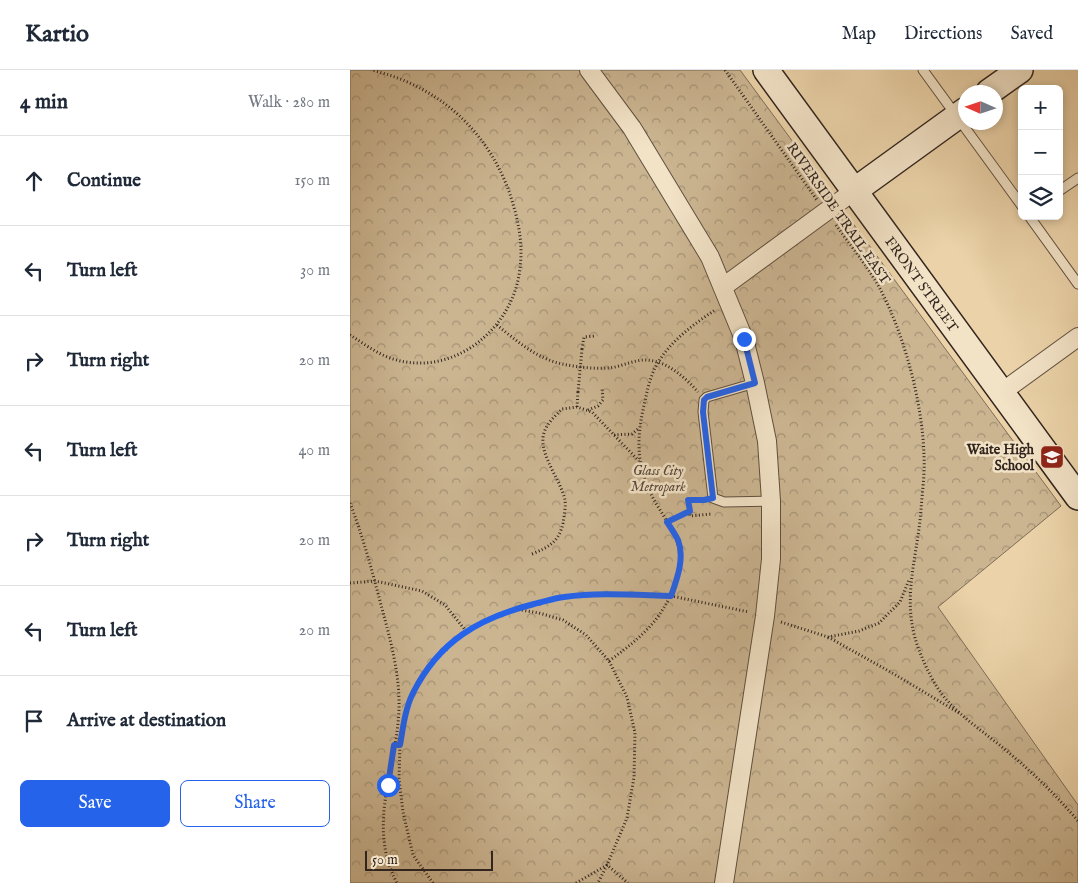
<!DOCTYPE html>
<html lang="en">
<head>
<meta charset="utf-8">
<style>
  body { margin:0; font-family:"IM FELL English",serif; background:#f2f2f3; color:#1f2937 }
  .controls { position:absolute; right:15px; top:15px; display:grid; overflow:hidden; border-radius:8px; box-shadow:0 2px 8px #0003 }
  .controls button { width:45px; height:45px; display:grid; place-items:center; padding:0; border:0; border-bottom:1px solid #e0e1e3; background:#fff; color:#1f2937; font:25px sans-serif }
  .compass { position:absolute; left:608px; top:15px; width:45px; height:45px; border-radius:50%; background:#fff; box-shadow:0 2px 8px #0003; rotate:273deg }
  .scale { position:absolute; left:15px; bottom:12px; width:128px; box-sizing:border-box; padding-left:5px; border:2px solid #31251e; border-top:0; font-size:14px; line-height:18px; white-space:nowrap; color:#31251e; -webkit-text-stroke:4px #f2e2c6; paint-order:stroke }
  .stop { position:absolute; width:15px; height:15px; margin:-11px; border:4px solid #2563eb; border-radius:50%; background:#fff }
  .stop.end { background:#2563eb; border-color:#fff; box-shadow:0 1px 5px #0008 }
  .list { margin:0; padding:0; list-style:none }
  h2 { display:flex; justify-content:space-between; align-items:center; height:65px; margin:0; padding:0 20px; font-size:21px }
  h2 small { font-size:16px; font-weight:400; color:#747a83 }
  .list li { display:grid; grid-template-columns:32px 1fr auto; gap:15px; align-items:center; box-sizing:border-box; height:90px; padding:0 20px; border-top:1px solid #e0e1e3 }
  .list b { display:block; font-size:19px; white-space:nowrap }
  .list em { font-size:16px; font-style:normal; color:#747a83 }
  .actions { display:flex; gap:10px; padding:15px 20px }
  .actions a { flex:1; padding:11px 0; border:1px solid #2563eb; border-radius:8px; text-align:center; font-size:18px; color:#2563eb }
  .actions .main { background:#2563eb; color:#fff }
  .icon { flex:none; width:28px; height:28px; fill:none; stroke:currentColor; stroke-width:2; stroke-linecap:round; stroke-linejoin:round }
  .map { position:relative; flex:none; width:728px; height:813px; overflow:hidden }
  header { display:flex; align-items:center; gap:30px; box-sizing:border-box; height:70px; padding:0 25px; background:#fff; border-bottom:1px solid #e0e1e3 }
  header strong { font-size:24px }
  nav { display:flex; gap:28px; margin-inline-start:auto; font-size:18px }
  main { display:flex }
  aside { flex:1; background:#fff }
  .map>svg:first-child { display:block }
  .park { fill:url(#park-crowns); stroke:#7e6d58 }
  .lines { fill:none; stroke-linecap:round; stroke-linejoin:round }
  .lane-casing { stroke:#605040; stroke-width:11 }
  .street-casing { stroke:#605040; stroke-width:20 }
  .secondary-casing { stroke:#31251e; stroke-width:28 }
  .path { stroke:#31251e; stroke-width:3; stroke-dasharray:1 2.5; stroke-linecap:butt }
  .lane { stroke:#f2e2c6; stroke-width:9 }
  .street { stroke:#f2e2c6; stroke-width:18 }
  .secondary { stroke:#f2e2c6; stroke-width:25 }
  .path-bridge { stroke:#31251e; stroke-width:3; stroke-dasharray:1 2.5; stroke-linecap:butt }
  .route { stroke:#2563eb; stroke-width:6 }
  .labels { text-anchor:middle; stroke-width:5; stroke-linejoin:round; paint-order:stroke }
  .street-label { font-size:14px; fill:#31251e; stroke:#f2e2c6 }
  .poi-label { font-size:14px; font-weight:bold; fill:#31251e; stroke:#f2e2c6; text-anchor:end }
  .park-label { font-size:14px; font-style:italic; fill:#58493b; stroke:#f2e2c6 }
</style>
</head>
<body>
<header>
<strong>Kartio</strong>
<nav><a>Map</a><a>Directions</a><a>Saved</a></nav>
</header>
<main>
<aside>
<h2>4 min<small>Walk · 280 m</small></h2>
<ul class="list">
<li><svg class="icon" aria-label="ahead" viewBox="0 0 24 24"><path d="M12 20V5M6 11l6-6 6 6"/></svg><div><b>Continue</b></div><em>150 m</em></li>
<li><svg class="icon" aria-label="left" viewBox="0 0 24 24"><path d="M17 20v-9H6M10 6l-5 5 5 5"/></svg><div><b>Turn left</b></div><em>30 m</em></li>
<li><svg class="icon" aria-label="right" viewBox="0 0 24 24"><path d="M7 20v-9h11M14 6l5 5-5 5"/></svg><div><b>Turn right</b></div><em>20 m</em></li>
<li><svg class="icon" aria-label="left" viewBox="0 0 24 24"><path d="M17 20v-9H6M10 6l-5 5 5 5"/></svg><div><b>Turn left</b></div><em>40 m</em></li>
<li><svg class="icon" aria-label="right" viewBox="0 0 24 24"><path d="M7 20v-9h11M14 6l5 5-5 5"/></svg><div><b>Turn right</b></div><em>20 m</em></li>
<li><svg class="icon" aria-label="left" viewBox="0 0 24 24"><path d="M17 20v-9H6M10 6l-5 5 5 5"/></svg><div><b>Turn left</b></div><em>20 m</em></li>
<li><svg class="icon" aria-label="arrive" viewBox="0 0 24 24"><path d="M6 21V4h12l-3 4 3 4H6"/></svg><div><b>Arrive at destination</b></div></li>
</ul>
<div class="actions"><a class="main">Save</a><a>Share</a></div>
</aside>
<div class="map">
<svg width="728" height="813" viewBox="0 0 728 813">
  <defs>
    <pattern id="park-crowns" width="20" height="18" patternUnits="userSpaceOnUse" patternTransform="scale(1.25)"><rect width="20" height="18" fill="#cbb591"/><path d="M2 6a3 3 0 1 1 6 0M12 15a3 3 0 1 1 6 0" fill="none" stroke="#a59376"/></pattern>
  </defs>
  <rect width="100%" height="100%" fill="#ebd2a8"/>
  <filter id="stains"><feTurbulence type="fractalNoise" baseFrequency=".004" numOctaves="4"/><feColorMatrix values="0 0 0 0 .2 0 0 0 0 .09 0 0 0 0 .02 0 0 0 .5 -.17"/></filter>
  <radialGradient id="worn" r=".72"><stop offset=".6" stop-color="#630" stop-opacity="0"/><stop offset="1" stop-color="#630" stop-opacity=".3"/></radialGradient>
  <!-- park -->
  <path class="park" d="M 0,0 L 390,0 L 711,436 L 588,537 L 728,735 L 728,813 L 0,813 Z"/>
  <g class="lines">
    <defs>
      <g id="lane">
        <path d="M 573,0 L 672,136"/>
        <path d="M 709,121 L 728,108"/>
        <path d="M 679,146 L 728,214"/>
        <path d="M 405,313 L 357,327 L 354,330 L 353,342 L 363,428 L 374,432 L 421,431"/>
      </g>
      <g id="street">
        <path d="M 239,0 L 282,58 L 360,187 L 394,269 L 405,313 L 417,371 L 421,431 L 421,489 L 415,546 L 374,813"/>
        <path d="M 373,217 L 504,121"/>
        <path d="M 652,322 L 728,267"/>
      </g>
      <g id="secondary">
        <path d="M 416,0 L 728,427"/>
        <path d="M 639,22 L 670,0"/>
        <path d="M 504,121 L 616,40"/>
      </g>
    </defs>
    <!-- lane casing -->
    <use href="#lane" class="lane-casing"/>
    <!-- street casing -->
    <use href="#street" class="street-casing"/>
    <!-- secondary casing -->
    <use href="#secondary" class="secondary-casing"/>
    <!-- path -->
    <g class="path">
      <path d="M 375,0 L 467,130"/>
      <path d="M 486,155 C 500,175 517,195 529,217 C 554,263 573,334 574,387 C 575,405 572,423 571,440 C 567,492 549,533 571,585 C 577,600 585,616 595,628 C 613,649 637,664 658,682 C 683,703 707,726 728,751"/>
      <path d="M 147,255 C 165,270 188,289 212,294 C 227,297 244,299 259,298 C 270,297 281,291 293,290 C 314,289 334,306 348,322"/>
      <path d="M 0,265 C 13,273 27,284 43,289 C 104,308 164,258 170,198 C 173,176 169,154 163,134 C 143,65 91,16 21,0"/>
      <path d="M 232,279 L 234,267 L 245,266"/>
      <path d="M 227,337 L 228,322"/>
      <path d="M 238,340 L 248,336 L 253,330 L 252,318"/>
      <path d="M 264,365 L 282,364 L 288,359"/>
      <path d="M 0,433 C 13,467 22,500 31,535 C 40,568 50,604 49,639 C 47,699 16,755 47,813"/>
      <path d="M 339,441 L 340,446 L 361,444"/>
      <path d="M 317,452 L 339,441 L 338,430 L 352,430"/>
      <path d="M 182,484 C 199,477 209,472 213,453 C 214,446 216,437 215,430 C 211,411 191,387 193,368 C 194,356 204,347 212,339 L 227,337 L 242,342 L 289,391"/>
      <path d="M 0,513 L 25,511 L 72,521 L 95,535 L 116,561"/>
      <path d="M 168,538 L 214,527 L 268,524 L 321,526 L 399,542"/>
      <path d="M 431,552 L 478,567 L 509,561 L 529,553 L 550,532 L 559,510"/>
      <path d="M 478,567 L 544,604 L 609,643"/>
      <path d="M 259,591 C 289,569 312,551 325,514 C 327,506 330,498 330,489 C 330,464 311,445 301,424 C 285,391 287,365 295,331 C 298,317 301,303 309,291 C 322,270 344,254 365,240"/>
      <path d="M 38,715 L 50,716"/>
      <path d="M 83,813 L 63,785 L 53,742 L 49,709 L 50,675 L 54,649 L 62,624 L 77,600 L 93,580 L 116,561 L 137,549 L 165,539 L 189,543 L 213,550 L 236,565 L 259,591 L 277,627 L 285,663 L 284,707 L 277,748 L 257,795 L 248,813"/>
      <path d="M 226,813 L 257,795 L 278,813"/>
    </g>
    <!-- lane -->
    <use href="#lane" class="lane"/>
    <!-- street -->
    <use href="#street" class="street"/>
    <!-- secondary -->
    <use href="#secondary" class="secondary"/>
    <!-- path-bridge -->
    <path class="path-bridge" d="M 228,322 L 232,279"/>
  </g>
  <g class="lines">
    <!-- route -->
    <path class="route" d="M 38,715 L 44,675 L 50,675 C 53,658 55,639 63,623 C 89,571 129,548 184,534 C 194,532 204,528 214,527 C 248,522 286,525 321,526 C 327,509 335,488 328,470 C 325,464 321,458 317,452 L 340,441 L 338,430 L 354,430 L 363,428 L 353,342 L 354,330 L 357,327 L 405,313 L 394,269"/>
  </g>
  <!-- icons -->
  <defs>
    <symbol id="school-square" viewBox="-11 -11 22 22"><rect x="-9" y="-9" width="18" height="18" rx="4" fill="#8f2418" stroke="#f2e2c6"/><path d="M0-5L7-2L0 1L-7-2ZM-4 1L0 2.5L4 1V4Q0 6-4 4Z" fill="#fff"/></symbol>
  </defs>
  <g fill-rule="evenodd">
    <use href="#school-square" x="688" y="373" width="28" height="28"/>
  </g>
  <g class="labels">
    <!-- street labels -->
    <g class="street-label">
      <text transform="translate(489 143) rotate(55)" y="5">RIVERSIDE TRAIL EAST</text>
      <text transform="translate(572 214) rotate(54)" y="5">FRONT STREET</text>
    </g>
    <!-- poi labels -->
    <g class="poi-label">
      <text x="684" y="384">Waite High<tspan x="684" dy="16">School</tspan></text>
    </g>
    <!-- park labels -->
    <g class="park-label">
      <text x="308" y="405">Glass City<tspan x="308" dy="16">Metropark</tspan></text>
    </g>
  </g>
  <rect width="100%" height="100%" filter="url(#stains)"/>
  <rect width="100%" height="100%" fill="url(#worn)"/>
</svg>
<div class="controls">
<button>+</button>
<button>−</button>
<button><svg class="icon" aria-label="layers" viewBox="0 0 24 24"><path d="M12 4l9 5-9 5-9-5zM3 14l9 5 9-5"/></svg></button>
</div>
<svg class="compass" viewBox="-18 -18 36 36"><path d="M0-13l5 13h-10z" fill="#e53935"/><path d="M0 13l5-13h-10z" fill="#747a83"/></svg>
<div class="scale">50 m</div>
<div class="stop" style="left:38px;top:715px"></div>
<div class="stop end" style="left:394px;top:269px"></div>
</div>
</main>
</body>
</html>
